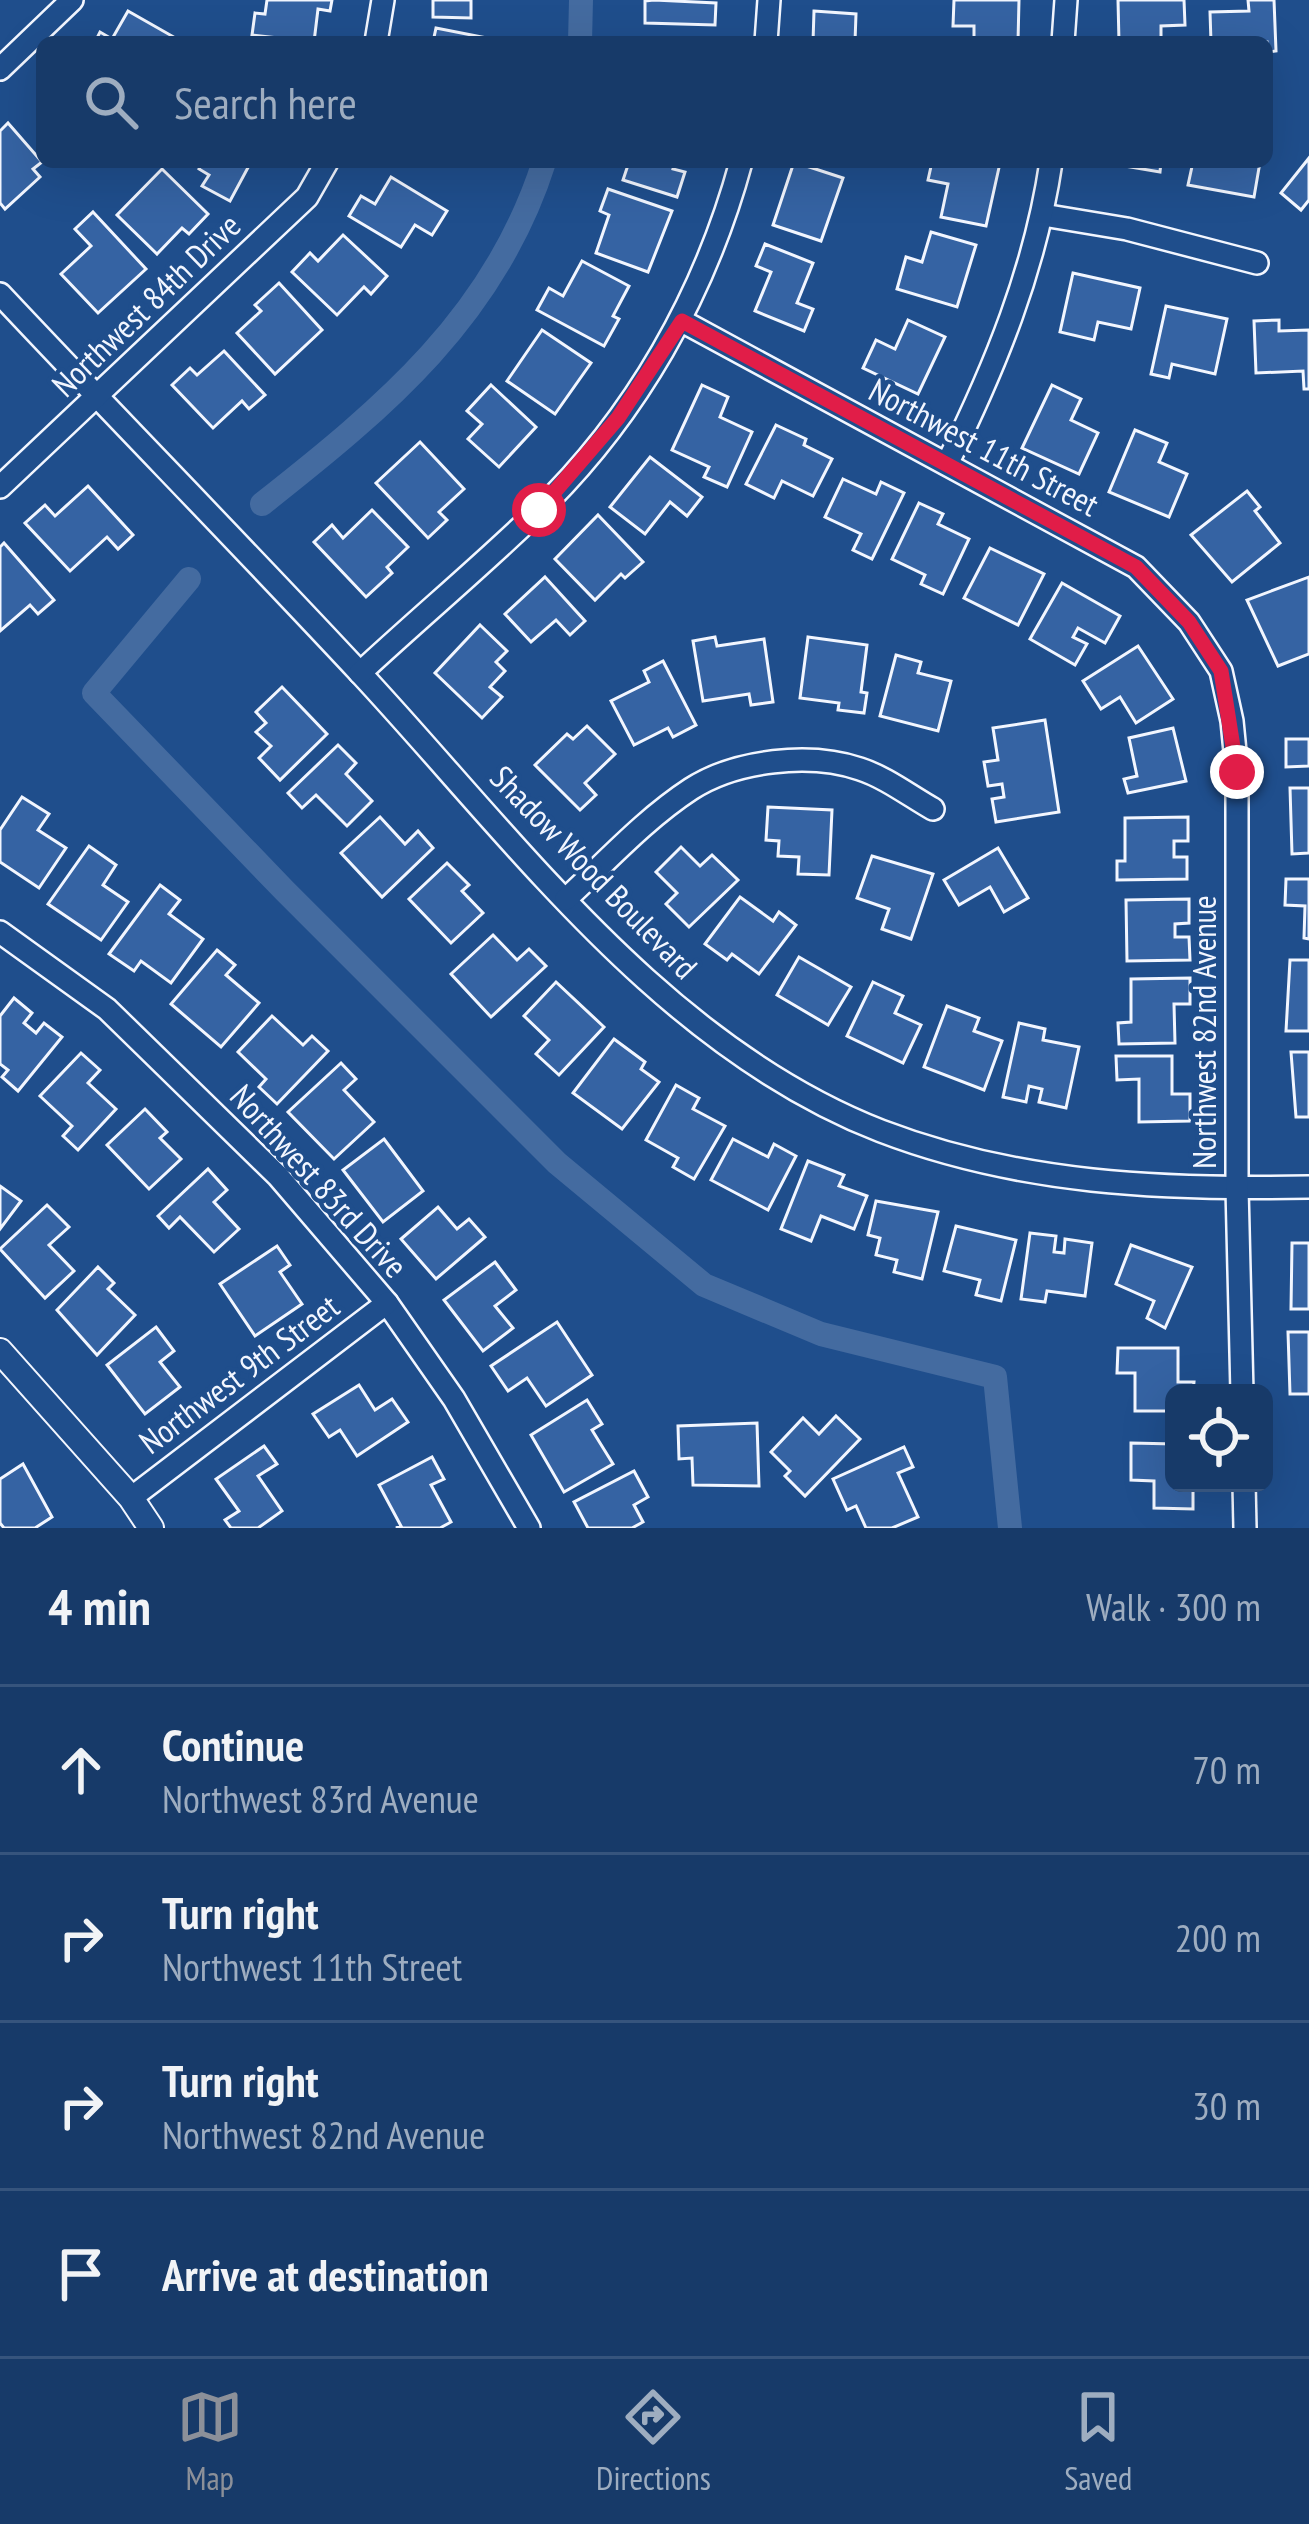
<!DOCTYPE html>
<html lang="en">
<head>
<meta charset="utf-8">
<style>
  body { margin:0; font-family:"PT Sans Narrow",sans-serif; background:#20416f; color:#f1f3f6 }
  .controls { position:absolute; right:36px; bottom:36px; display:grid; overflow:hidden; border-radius:18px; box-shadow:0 12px 48px #0002 }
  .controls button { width:108px; height:108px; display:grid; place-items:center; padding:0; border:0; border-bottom:3px solid #36547d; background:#173a69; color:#f1f3f6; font:60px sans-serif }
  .stop { position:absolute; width:36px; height:36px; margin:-27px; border:9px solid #e11d48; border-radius:50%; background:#fff }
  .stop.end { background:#e11d48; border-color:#fff; box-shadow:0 3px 12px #0008 }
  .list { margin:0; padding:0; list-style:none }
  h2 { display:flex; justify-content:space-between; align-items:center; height:156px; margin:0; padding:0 48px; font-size:51px }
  h2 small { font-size:39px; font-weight:400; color:#9eadc0 }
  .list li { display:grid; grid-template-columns:78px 1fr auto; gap:36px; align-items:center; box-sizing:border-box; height:168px; padding:0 48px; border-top:3px solid #36547d }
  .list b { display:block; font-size:45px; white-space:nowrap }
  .list p { margin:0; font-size:39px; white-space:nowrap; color:#9eadc0 }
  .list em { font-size:39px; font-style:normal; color:#9eadc0 }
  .icon { flex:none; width:66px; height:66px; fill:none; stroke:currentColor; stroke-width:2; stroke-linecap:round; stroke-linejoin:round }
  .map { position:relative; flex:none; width:1309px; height:1528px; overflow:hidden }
  .search { position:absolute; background:#173a69; box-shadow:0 12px 48px #0002; left:36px; right:36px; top:36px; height:132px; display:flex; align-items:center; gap:30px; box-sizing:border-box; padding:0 42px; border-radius:18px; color:#9eadc0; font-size:45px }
  .sheet { height:828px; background:#173a69 }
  nav { display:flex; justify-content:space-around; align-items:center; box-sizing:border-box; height:168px; border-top:3px solid #36547d; background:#173a69; font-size:33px; color:#9eadc0 }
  nav a { display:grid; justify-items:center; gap:6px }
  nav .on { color:#8c9099 }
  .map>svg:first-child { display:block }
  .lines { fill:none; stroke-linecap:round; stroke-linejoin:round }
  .canal { stroke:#446ba0; stroke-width:24 }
  .building { fill:#3563a3; stroke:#f2f6ff; stroke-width:3 }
  .minor-casing { stroke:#f2f6ff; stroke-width:26 }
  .tertiary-casing { stroke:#f2f6ff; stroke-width:28 }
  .minor { stroke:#1f4e8c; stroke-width:21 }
  .tertiary { stroke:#1f4e8c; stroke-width:24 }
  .route { stroke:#e11d48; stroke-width:15 }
  .labels { text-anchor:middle; stroke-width:9; stroke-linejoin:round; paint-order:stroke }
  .street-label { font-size:33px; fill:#f2f6ff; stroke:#1f4e8c }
</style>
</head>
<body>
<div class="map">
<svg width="1309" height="1528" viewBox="0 0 1309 1528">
  <rect width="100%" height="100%" fill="#1f4e8c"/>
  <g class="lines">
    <!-- canal -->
    <g class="canal">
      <path d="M 580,42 L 581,0"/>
      <path d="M 262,504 C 385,407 495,316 544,162"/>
      <path d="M 189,579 L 94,693 L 284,890 L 557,1163 L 704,1285 L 821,1334 L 995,1377 L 1010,1528"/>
    </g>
  </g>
  <!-- building -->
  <g class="building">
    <path d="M 267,0 L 332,0 L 330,11 L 318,9 L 314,42 L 252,35 L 255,13 L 265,14 Z"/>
    <path d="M 433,0 L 471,0 L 471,18 L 433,17 Z"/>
    <path d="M 654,0 L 716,3 L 715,25 L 645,23 L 645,1 Z"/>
    <path d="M 954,0 L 1019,0 L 1018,42 L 974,42 L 974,26 L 953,26 Z"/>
    <path d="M 1118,0 L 1184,0 L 1185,25 L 1161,26 L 1161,42 L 1119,42 Z"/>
    <path d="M 1248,0 L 1274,0 L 1276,51 L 1267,52 L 1267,42 L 1211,42 L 1210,12 L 1249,11 Z"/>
    <path d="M 128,11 L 179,40 L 178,42 L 95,42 L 100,32 L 112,39 Z"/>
    <path d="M 814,11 L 856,14 L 855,42 L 813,42 Z"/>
    <path d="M 436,28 L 502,41 L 502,42 L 433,42 Z"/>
    <path d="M 8,123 L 42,162 L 33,169 L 40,177 L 5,209 L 0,203 L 0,131 Z"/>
    <path d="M 1309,158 L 1309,200 L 1301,210 L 1281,193 Z"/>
    <path d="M 202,162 L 251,162 L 230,201 L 202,186 L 209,175 L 199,169 Z"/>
    <path d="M 629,162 L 675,162 L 673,169 L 685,172 L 677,197 L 623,180 Z"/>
    <path d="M 794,162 L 843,178 L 821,241 L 773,225 Z"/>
    <path d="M 932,162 L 1000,163 L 986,226 L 941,217 L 948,184 L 928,180 Z"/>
    <path d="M 1101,162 L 1161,162 L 1160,172 Z"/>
    <path d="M 1193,162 L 1260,162 L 1254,197 L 1188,185 Z"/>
    <path d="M 162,169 L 208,214 L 189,234 L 182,228 L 157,254 L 117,215 Z"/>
    <path d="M 391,177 L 447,211 L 432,235 L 415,225 L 401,247 L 349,216 L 361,196 L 375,204 Z"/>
    <path d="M 608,189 L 672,211 L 648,272 L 596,253 L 609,215 L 600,211 Z"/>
    <path d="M 93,212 L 146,269 L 98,313 L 61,274 L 91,246 L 75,229 Z"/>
    <path d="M 931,232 L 976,245 L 957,307 L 897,289 L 906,257 L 922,262 Z"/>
    <path d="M 343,235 L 387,276 L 371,294 L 364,287 L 337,315 L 292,272 L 310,253 L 318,261 Z"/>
    <path d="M 765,244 L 813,263 L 797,303 L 813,309 L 804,331 L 755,311 L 771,272 L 756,266 Z"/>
    <path d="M 582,261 L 629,286 L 613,316 L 619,319 L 604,346 L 537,310 L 549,288 L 563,296 Z"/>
    <path d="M 1073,273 L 1140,288 L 1131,329 L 1098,322 L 1094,340 L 1060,332 Z"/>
    <path d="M 279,283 L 322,330 L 275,374 L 237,333 L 261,311 L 255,305 Z"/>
    <path d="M 1166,306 L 1227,319 L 1215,374 L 1172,364 L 1169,378 L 1151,374 Z"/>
    <path d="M 908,320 L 945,337 L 918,394 L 863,368 L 876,340 L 895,349 Z"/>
    <path d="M 1279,320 L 1279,331 L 1309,330 L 1309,389 L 1304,389 L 1303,371 L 1256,373 L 1254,321 Z"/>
    <path d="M 542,330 L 591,363 L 555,414 L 507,381 Z"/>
    <path d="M 224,351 L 265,395 L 249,409 L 242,401 L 213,428 L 172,385 L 190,368 L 197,375 Z"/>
    <path d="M 491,385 L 536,427 L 499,467 L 468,439 L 482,424 L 467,411 Z"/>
    <path d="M 702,385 L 728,397 L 720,417 L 752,432 L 727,487 L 704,477 L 709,467 L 672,450 Z"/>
    <path d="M 1052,385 L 1081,399 L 1071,420 L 1098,433 L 1079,474 L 1022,448 Z"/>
    <path d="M 776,425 L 806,439 L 804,445 L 832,459 L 813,496 L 782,481 L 774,498 L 746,484 Z"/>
    <path d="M 1135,430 L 1167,443 L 1159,462 L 1187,474 L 1169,517 L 1109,492 Z"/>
    <path d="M 420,442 L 464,489 L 439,512 L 447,520 L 428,538 L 376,483 Z"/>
    <path d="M 650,457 L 702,497 L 687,516 L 670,502 L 645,534 L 610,507 Z"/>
    <path d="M 843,479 L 876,494 L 881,482 L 904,493 L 872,559 L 853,550 L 861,534 L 825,517 Z"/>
    <path d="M 88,486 L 133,535 L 118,549 L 107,537 L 70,571 L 25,523 L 45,505 L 55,516 Z"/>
    <path d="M 1247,491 L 1260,507 L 1255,511 L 1280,543 L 1232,582 L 1191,535 Z"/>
    <path d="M 919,503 L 943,514 L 938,524 L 969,539 L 943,594 L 921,584 L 925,575 L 892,559 Z"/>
    <path d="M 372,510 L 408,547 L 387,567 L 392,573 L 366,597 L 314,542 L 332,525 L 343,538 Z"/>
    <path d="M 598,515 L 643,562 L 625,578 L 621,574 L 595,600 L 555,559 Z"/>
    <path d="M 4,543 L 54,600 L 38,614 L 30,605 L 0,631 L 0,547 Z"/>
    <path d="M 990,548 L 1044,574 L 1018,625 L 964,598 Z"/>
    <path d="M 545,577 L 585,621 L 570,635 L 556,620 L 531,642 L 505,614 Z"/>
    <path d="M 1309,577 L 1309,654 L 1278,666 L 1247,600 Z"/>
    <path d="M 1062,583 L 1120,616 L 1105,643 L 1078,628 L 1073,637 L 1087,644 L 1075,665 L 1030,639 Z"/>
    <path d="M 480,625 L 507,651 L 496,662 L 505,671 L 490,687 L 502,697 L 482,718 L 435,673 Z"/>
    <path d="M 715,637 L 717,646 L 764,639 L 773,702 L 751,705 L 749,694 L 703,701 L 693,641 Z"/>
    <path d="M 808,637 L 867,645 L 861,692 L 867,693 L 864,713 L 838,710 L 839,703 L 800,698 Z"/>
    <path d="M 1138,646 L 1173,699 L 1136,723 L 1120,697 L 1101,709 L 1083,681 Z"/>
    <path d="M 896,655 L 921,662 L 918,673 L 951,681 L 938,731 L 880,716 Z"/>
    <path d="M 663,661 L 696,725 L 673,737 L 668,728 L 634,745 L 611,701 L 649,682 L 644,671 Z"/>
    <path d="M 282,687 L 327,734 L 280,780 L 259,758 L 271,746 L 256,732 L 266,723 L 256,712 Z"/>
    <path d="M 1045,720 L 1059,812 L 996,822 L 992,799 L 1004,797 L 1002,784 L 988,786 L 984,762 L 998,760 L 993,728 Z"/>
    <path d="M 587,726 L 615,754 L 585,783 L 596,795 L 580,810 L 535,765 L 567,734 L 573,739 Z"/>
    <path d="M 1173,728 L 1186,781 L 1128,793 L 1124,779 L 1137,776 L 1129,738 Z"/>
    <path d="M 1286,739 L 1309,739 L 1309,766 L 1286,767 Z"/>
    <path d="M 338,745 L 356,763 L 346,774 L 372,801 L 347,826 L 316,795 L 302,808 L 288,793 Z"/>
    <path d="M 1290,788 L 1309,788 L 1309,853 L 1292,854 Z"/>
    <path d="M 22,797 L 49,814 L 38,830 L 66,848 L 39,888 L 0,862 L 0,830 Z"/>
    <path d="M 768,807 L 832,810 L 829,875 L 798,874 L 799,857 L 778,856 L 779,841 L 766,840 Z"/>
    <path d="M 380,817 L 405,844 L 418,831 L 433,848 L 382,897 L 341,853 Z"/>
    <path d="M 1188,817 L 1188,841 L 1174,841 L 1174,857 L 1187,857 L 1187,879 L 1117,880 L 1117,861 L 1125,861 L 1125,818 Z"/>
    <path d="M 89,846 L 116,865 L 103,885 L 128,902 L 101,940 L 48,904 Z"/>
    <path d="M 681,847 L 700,866 L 712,855 L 738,880 L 689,927 L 666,904 L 677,893 L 656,872 Z"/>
    <path d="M 998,848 L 1028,898 L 1004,912 L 990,887 L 959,905 L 944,880 Z"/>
    <path d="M 872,856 L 933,874 L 911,939 L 882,929 L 889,909 L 857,898 Z"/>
    <path d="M 447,863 L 469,885 L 462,891 L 483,913 L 451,943 L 409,899 Z"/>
    <path d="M 1286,879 L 1309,879 L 1309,939 L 1304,938 L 1305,906 L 1285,905 Z"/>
    <path d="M 160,885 L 180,900 L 169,914 L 203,939 L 171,983 L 141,961 L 134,971 L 109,954 Z"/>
    <path d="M 740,897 L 773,921 L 779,912 L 796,925 L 759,974 L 732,954 L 727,960 L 705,944 Z"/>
    <path d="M 1189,899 L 1189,923 L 1175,924 L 1175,937 L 1189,937 L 1190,960 L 1127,961 L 1126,900 Z"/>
    <path d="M 493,935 L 517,960 L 529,949 L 546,966 L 491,1017 L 451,974 Z"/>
    <path d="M 217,950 L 235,965 L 226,975 L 259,1003 L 221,1047 L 171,1004 Z"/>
    <path d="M 799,957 L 851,987 L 828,1025 L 777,995 Z"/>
    <path d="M 1290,960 L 1309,960 L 1309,1031 L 1286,1031 Z"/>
    <path d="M 1190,978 L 1190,1004 L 1174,1004 L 1175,1043 L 1119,1044 L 1118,1023 L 1131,1022 L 1131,979 Z"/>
    <path d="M 556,982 L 604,1027 L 559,1075 L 536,1054 L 549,1040 L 524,1016 Z"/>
    <path d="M 873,982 L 903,996 L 895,1013 L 921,1025 L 903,1063 L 847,1036 Z"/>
    <path d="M 14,998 L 32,1013 L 24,1023 L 36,1033 L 44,1023 L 62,1037 L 18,1091 L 2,1077 L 8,1070 L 0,1064 L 0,1016 Z"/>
    <path d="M 947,1006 L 979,1018 L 974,1031 L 1002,1041 L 984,1090 L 924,1067 Z"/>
    <path d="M 272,1016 L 303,1045 L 312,1036 L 328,1051 L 277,1104 L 259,1087 L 266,1079 L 238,1052 Z"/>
    <path d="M 1019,1023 L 1045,1029 L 1043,1040 L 1079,1047 L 1066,1108 L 1039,1102 L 1042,1089 L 1029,1086 L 1026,1102 L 1003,1097 Z"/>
    <path d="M 614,1039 L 645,1062 L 641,1069 L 659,1082 L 622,1129 L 573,1093 Z"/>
    <path d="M 1291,1052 L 1309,1052 L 1309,1117 L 1296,1117 Z"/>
    <path d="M 81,1053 L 100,1070 L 88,1083 L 116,1109 L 78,1150 L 63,1136 L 72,1126 L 40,1096 Z"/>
    <path d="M 1116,1056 L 1172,1056 L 1172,1094 L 1190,1094 L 1190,1121 L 1139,1122 L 1139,1079 L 1117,1080 Z"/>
    <path d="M 341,1063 L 356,1079 L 344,1090 L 374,1122 L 334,1159 L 288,1112 Z"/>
    <path d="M 676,1085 L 699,1098 L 693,1109 L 725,1126 L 694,1179 L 673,1167 L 678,1158 L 646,1140 Z"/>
    <path d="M 145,1109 L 167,1132 L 160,1138 L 181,1159 L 149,1189 L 107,1145 Z"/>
    <path d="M 384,1139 L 423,1191 L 383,1222 L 343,1170 Z"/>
    <path d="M 733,1139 L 768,1157 L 774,1144 L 796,1156 L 768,1210 L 711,1180 Z"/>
    <path d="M 808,1161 L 844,1175 L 839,1186 L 867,1196 L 854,1229 L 821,1216 L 811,1241 L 781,1229 Z"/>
    <path d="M 208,1169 L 227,1190 L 214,1202 L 239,1229 L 214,1252 L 180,1217 L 169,1228 L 158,1216 Z"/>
    <path d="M 0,1186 L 21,1201 L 0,1229 Z"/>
    <path d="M 876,1201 L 938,1212 L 922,1279 L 894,1272 L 897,1260 L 876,1255 L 880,1238 L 868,1235 Z"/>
    <path d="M 47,1205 L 69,1227 L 49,1245 L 74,1271 L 45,1298 L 0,1249 Z"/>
    <path d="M 438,1207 L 457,1229 L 469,1219 L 485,1237 L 436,1279 L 401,1239 Z"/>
    <path d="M 956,1226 L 1016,1240 L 1001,1301 L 976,1295 L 980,1280 L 944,1271 Z"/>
    <path d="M 1030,1233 L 1056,1236 L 1054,1252 L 1064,1253 L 1065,1239 L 1092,1243 L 1085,1296 L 1047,1291 L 1045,1302 L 1021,1299 Z"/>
    <path d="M 1292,1243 L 1309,1243 L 1309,1309 L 1291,1309 Z"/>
    <path d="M 1131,1245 L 1192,1267 L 1165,1328 L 1147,1318 L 1154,1301 L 1116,1284 Z"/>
    <path d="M 277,1246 L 290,1265 L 280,1272 L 302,1304 L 255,1336 L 220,1284 Z"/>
    <path d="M 495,1262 L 516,1290 L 495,1306 L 513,1328 L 483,1351 L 444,1300 Z"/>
    <path d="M 98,1267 L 114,1283 L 108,1289 L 135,1315 L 97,1355 L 57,1310 Z"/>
    <path d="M 557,1322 L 592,1375 L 546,1406 L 527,1378 L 508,1391 L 491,1366 Z"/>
    <path d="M 156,1327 L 174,1351 L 160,1362 L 180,1387 L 145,1414 L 107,1365 Z"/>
    <path d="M 1288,1332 L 1309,1332 L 1309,1394 L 1290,1394 Z"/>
    <path d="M 1118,1348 L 1178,1348 L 1178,1382 L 1194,1382 L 1193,1393 L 1174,1393 L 1174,1411 L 1135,1411 L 1135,1373 L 1117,1373 Z"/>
    <path d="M 359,1385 L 375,1410 L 392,1399 L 408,1422 L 357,1456 L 340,1430 L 329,1437 L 313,1414 Z"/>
    <path d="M 587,1400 L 602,1424 L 592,1430 L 613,1464 L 564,1492 L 531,1435 Z"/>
    <path d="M 836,1416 L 860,1439 L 805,1496 L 785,1476 L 790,1471 L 771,1452 L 803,1418 L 819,1434 Z"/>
    <path d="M 757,1423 L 759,1486 L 693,1485 L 692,1458 L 679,1459 L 678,1426 Z"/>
    <path d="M 1131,1443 L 1174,1444 L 1174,1483 L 1193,1483 L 1193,1509 L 1154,1508 L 1154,1481 L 1131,1480 Z"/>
    <path d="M 264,1446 L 277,1464 L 258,1476 L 282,1511 L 258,1528 L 231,1528 L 225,1520 L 239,1511 L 216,1479 Z"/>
    <path d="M 904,1447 L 913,1467 L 898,1473 L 918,1517 L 892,1528 L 866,1528 L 856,1506 L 847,1510 L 833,1479 Z"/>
    <path d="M 432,1457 L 444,1479 L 431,1485 L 451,1522 L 440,1528 L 396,1528 L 401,1526 L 379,1485 Z"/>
    <path d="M 23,1464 L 52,1517 L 35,1528 L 4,1528 L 0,1523 L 0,1479 Z"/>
    <path d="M 634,1471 L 648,1497 L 634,1505 L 643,1522 L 632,1528 L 588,1528 L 574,1502 Z"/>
  </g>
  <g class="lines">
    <defs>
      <g id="minor">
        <path d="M 376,42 L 383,0"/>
        <path d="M 766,42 L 769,0"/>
        <path d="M 1063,42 L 1066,0"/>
        <path d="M 0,69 L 72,0"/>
        <path d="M 1043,215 L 1127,229 L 1257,263"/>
        <path d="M 0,294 C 120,422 243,547 362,675 C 516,841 663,1046 881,1131 C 1019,1184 1163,1190 1309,1187"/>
        <path d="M 682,321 L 1136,567 L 1189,622 L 1221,671 L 1232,721 L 1237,772 L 1237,1188 L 1242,1393"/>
        <path d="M 947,464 C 995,367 1035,270 1051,162"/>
        <path d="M 0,487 L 307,197 L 327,162"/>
        <path d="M 360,673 C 418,619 479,568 536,513 C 636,417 705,294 741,162"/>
        <path d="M 566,899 C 606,862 645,819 691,789 C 736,760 810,752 860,769 C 885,777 910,796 933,809"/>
        <path d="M 0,932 L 107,1009 L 278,1176 L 387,1303 L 454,1399 L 529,1528"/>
        <path d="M 1244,1483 L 1245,1528"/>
        <path d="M 131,1498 L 387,1303"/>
      </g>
      <path id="tertiary" d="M 0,1351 L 131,1498 L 151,1528"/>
    </defs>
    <!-- minor casing -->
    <use href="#minor" class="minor-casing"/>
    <!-- tertiary casing -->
    <use href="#tertiary" class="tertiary-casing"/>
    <!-- minor -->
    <use href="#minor" class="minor"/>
    <!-- tertiary -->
    <use href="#tertiary" class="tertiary"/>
  </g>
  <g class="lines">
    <!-- route -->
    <path class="route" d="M 539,510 L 618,418 L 682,321 L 1136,567 L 1189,622 L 1221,671 L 1237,772"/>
  </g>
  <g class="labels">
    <!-- street labels -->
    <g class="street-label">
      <text transform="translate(146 305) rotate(-44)" y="12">Northwest 84th Drive</text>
      <text transform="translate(984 447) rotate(28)" y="12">Northwest 11th Street</text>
      <text transform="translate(594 872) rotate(46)" y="12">Shadow Wood Boulevard</text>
      <text transform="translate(1204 1032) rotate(-90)" y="12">Northwest 82nd Avenue</text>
      <text transform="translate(319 1181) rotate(48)" y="12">Northwest 83rd Drive</text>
      <text transform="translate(239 1374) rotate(-37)" y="12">Northwest 9th Street</text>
    </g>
  </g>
</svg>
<div class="controls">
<button><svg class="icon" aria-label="locate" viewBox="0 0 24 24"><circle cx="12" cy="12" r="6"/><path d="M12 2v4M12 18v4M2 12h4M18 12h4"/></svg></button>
</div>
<div class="stop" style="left:539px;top:510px"></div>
<div class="stop end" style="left:1237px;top:772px"></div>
<div class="search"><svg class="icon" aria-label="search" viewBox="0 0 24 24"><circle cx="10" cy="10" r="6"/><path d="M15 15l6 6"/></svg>Search here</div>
</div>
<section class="sheet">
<h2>4 min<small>Walk · 300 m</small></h2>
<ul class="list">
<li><svg class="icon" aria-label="ahead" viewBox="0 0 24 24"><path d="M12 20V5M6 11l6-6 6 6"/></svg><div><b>Continue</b><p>Northwest 83rd Avenue</p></div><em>70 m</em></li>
<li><svg class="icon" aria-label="right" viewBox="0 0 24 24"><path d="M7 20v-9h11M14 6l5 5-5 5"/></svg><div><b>Turn right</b><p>Northwest 11th Street</p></div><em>200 m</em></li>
<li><svg class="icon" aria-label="right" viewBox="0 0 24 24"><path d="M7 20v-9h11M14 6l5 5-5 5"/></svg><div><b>Turn right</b><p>Northwest 82nd Avenue</p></div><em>30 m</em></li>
<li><svg class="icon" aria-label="arrive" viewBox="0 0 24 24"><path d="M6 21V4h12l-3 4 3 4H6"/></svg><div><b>Arrive at destination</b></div></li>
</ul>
</section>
<nav>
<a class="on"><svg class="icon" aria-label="map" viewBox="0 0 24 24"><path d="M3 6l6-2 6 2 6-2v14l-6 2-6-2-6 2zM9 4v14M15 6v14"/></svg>Map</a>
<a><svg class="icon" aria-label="directions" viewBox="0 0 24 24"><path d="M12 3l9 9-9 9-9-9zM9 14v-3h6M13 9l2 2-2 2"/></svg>Directions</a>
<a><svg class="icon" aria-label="saved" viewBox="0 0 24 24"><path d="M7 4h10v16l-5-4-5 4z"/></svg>Saved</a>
</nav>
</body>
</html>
